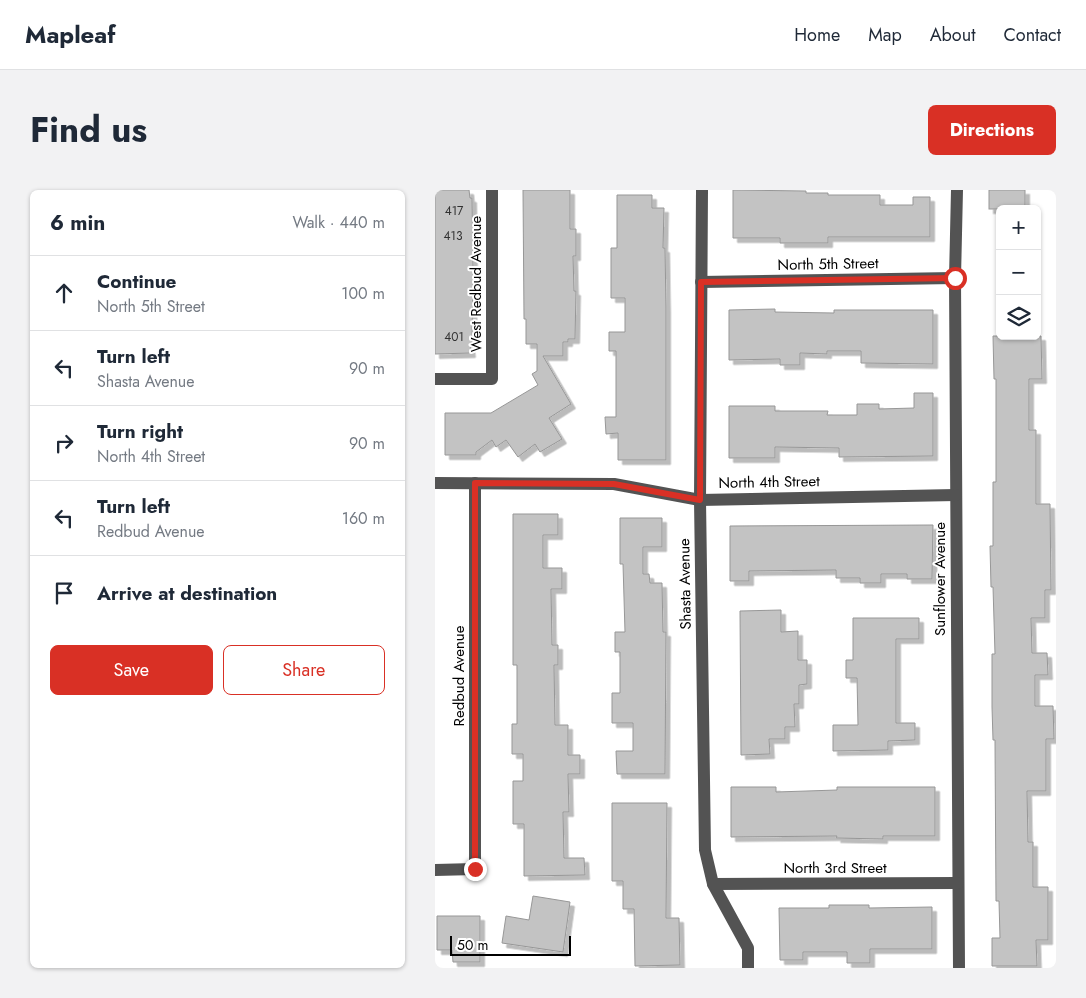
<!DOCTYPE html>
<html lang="en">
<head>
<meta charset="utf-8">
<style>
  body { margin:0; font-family:Jost,sans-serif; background:#f2f2f3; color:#1f2937 }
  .controls { position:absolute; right:15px; top:15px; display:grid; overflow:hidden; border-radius:8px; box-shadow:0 1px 4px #0004 }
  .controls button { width:45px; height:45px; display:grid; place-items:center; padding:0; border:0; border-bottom:1px solid #e0e1e3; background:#fff; color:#1f2937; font:25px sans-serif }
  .scale { position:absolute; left:15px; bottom:12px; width:121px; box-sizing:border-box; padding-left:5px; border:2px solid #000; border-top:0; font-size:14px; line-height:18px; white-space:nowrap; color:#000; -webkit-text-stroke:4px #fff; paint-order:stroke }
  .stop { position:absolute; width:15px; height:15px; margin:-11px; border:4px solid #d93025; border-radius:50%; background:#fff }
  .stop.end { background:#d93025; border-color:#fff; box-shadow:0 1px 5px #0008 }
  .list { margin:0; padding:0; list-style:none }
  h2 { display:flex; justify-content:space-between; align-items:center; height:65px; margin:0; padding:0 20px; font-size:21px }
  h2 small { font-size:16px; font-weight:400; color:#747a83 }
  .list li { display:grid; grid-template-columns:32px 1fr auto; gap:15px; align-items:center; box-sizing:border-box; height:75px; padding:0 20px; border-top:1px solid #e0e1e3 }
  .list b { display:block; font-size:19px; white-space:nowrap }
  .list p { margin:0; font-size:16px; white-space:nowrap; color:#747a83 }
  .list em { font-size:16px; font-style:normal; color:#747a83 }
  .actions { display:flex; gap:10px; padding:15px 20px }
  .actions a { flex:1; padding:11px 0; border:1px solid #d93025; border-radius:8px; text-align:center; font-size:18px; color:#d93025 }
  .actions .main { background:#d93025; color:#fff }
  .icon { flex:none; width:28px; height:28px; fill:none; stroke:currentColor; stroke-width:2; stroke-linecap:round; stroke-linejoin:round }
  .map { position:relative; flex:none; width:621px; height:778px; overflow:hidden; border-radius:8px }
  header { display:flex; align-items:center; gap:30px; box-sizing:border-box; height:70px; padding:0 25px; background:#fff; border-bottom:1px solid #e0e1e3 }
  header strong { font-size:24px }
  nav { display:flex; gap:28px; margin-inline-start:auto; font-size:18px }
  .intro { display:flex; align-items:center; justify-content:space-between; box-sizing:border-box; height:120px; padding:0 30px }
  h1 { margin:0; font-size:35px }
  .button { padding:12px 22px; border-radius:8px; background:#d93025; color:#fff; font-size:18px; font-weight:700 }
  main { display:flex; gap:30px; padding:0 30px }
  aside { flex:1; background:#fff; border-radius:8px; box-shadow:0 1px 4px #0004 }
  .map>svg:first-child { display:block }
  .building { fill:#c3c3c3; stroke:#979797; filter:url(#shadow) }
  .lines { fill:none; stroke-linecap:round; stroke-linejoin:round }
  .minor { stroke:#535353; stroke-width:12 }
  .route { stroke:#d93025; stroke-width:6 }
  .labels { text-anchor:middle; stroke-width:4; stroke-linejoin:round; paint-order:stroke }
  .number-label { font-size:12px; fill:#313131 }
  .street-label { font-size:15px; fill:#000; stroke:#fff }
</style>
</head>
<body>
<header>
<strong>Mapleaf</strong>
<nav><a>Home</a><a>Map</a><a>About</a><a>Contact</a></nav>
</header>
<div class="intro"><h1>Find us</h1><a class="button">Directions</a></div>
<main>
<aside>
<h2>6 min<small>Walk · 440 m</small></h2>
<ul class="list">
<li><svg class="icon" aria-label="ahead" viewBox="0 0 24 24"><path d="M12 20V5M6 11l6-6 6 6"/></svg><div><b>Continue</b><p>North 5th Street</p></div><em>100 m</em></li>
<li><svg class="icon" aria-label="left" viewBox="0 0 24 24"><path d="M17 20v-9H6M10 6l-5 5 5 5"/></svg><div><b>Turn left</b><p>Shasta Avenue</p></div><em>90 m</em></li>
<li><svg class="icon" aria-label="right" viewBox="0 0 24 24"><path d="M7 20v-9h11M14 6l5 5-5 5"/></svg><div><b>Turn right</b><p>North 4th Street</p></div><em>90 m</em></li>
<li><svg class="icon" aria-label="left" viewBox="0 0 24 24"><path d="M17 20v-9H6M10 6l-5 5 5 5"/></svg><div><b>Turn left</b><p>Redbud Avenue</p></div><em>160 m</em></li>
<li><svg class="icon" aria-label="arrive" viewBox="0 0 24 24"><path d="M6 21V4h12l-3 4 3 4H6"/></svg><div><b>Arrive at destination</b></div></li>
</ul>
<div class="actions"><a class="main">Save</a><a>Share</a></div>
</aside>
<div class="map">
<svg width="621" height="778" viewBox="0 0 621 778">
  <defs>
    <filter id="shadow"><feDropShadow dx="4.5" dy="4.5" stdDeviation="0" flood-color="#0004"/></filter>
  </defs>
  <rect width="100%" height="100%" fill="#fff"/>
  <!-- building -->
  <g class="building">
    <path d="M 0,0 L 34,0 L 35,8 L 37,8 L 38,76 L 37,153 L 35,153 L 36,163 L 0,164 Z"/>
    <path d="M 88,0 L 135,0 L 135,39 L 141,39 L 141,66 L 138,66 L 139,101 L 141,101 L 140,149 L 133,149 L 133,152 L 128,152 L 128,166 L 108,166 L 136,214 L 114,228 L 127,249 L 105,262 L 100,254 L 83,267 L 71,250 L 61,257 L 57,250 L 41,262 L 41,265 L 10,265 L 10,223 L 56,223 L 103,195 L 97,184 L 102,181 L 102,154 L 91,154 L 91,129 L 89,129 Z"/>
    <path d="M 298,0 L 371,1 L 371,3 L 393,3 L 393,5 L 445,5 L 445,15 L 478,15 L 478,7 L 495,7 L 495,47 L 393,47 L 393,53 L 345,53 L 345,48 L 298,48 Z"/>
    <rect x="554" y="0" width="36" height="19"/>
    <path d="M 182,5 L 217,5 L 217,18 L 229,18 L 228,58 L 230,58 L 231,118 L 231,270 L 183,270 L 183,243 L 171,244 L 170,227 L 181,227 L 181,161 L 174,161 L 174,142 L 190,142 L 190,108 L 176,108 L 176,58 L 182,58 Z"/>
    <path d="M 340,119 L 340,122 L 399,123 L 399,120 L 498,120 L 498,174 L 426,173 L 426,161 L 392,161 L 392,164 L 365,163 L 365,175 L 345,175 L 345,169 L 294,170 L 294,120 Z"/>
    <path d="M 558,146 L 606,146 L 607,189 L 594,189 L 594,240 L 601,240 L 601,314 L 615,314 L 616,400 L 610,400 L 610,428 L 596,428 L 597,463 L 612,463 L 613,485 L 600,485 L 600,516 L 618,516 L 619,549 L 611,549 L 611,601 L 592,601 L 593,652 L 598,652 L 598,697 L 613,697 L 613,750 L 601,750 L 602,776 L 557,776 L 557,748 L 565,748 L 564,711 L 561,711 L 560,550 L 558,550 L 557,517 L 557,464 L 560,464 L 558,397 L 556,397 L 555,356 L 558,356 L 558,292 L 561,292 L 561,189 L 559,189 Z"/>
    <path d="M 479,203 L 498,203 L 498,266 L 404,267 L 404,258 L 340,257 L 340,268 L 294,268 L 294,216 L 340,216 L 340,221 L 393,221 L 392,225 L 422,225 L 422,214 L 444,214 L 444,219 L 479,218 Z"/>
    <path d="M 78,324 L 123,324 L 123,345 L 108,345 L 108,378 L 127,378 L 127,399 L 116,399 L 117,455 L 123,455 L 123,475 L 119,475 L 120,535 L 133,535 L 133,565 L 145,565 L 145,584 L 133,584 L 134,622 L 128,622 L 129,668 L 149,668 L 150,685 L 89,686 L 89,634 L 78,634 L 78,591 L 88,591 L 88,564 L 77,564 L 77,534 L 82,534 L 82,475 L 78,475 Z"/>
    <path d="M 185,328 L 227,328 L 227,357 L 208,357 L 208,384 L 214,384 L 215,393 L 227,393 L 228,442 L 231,442 L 230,584 L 182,584 L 181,561 L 198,561 L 198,533 L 177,533 L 177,503 L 185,503 L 185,462 L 180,462 L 180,442 L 190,442 L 188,374 L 185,374 Z"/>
    <path d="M 498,335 L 497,389 L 472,389 L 472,384 L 446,384 L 446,393 L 425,393 L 425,388 L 401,388 L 401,380 L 314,381 L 314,391 L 295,391 L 295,336 Z"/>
    <path d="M 346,420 L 346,442 L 363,441 L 363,470 L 372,470 L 372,494 L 364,495 L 364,514 L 359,514 L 360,537 L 350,537 L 350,549 L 334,549 L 335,564 L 306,565 L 305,421 Z"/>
    <path d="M 418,428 L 484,428 L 484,449 L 461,449 L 461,533 L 480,533 L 480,550 L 453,551 L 453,560 L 398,561 L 398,535 L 423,535 L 422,488 L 411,488 L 411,470 L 418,470 Z"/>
    <path d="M 296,597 L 341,597 L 341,602 L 402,600 L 402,597 L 500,597 L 500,646 L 448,646 L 448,649 L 401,648 L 402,646 L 296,647 Z"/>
    <path d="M 177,613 L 232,613 L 231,728 L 244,728 L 245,775 L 200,776 L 199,719 L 188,719 L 188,691 L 177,691 Z"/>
    <path d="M 98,706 L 135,712 L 128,762 L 67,753 L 71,726 L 94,730 Z"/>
    <path d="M 394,715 L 434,715 L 434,718 L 497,717 L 497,759 L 435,759 L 435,773 L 412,773 L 412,762 L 368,762 L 368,770 L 345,770 L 344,718 L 394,718 Z"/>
    <path d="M 2,726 L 45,726 L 45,772 L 18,772 L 17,760 L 2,760 Z"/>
  </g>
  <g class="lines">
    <!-- minor -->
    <g class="minor">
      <path d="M 267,0 L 265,310 L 270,660 L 278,694 L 313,758 L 313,778"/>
      <path d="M 522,0 L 520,88 L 524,778"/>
      <path d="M 266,92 L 520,88"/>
      <path d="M 0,189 L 57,189 L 57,0"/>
      <path d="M 0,293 L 179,294 L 265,310 L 521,305"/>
      <path d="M 0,680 L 40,679 L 40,293"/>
      <path d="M 278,694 L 523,693"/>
    </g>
  </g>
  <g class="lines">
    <!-- route -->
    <path class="route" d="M 40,679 L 40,293 L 179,294 L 265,310 L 266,92 L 520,88"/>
  </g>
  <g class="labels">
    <!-- number labels -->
    <g class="number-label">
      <text x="19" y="25">417</text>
      <text x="18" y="50">413</text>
      <text x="19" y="151">401</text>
    </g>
    <!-- street labels -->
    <g class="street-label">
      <text transform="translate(393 74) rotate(-1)" y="5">North 5th Street</text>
      <text transform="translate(41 94) rotate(-90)" y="5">West Redbud Avenue</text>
      <text transform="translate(334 292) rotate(-1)" y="5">North 4th Street</text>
      <text transform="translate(505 389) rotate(-90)" y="5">Sunflower Avenue</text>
      <text transform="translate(250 394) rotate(-91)" y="5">Shasta Avenue</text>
      <text transform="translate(24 486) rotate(-90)" y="5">Redbud Avenue</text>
      <text x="400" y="683">North 3rd Street</text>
    </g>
  </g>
</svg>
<div class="controls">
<button>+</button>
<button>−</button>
<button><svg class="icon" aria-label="layers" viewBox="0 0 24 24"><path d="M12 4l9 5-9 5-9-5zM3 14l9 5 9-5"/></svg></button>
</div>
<div class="scale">50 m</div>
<div class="stop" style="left:520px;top:88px"></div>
<div class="stop end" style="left:40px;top:679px"></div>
</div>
</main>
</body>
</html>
